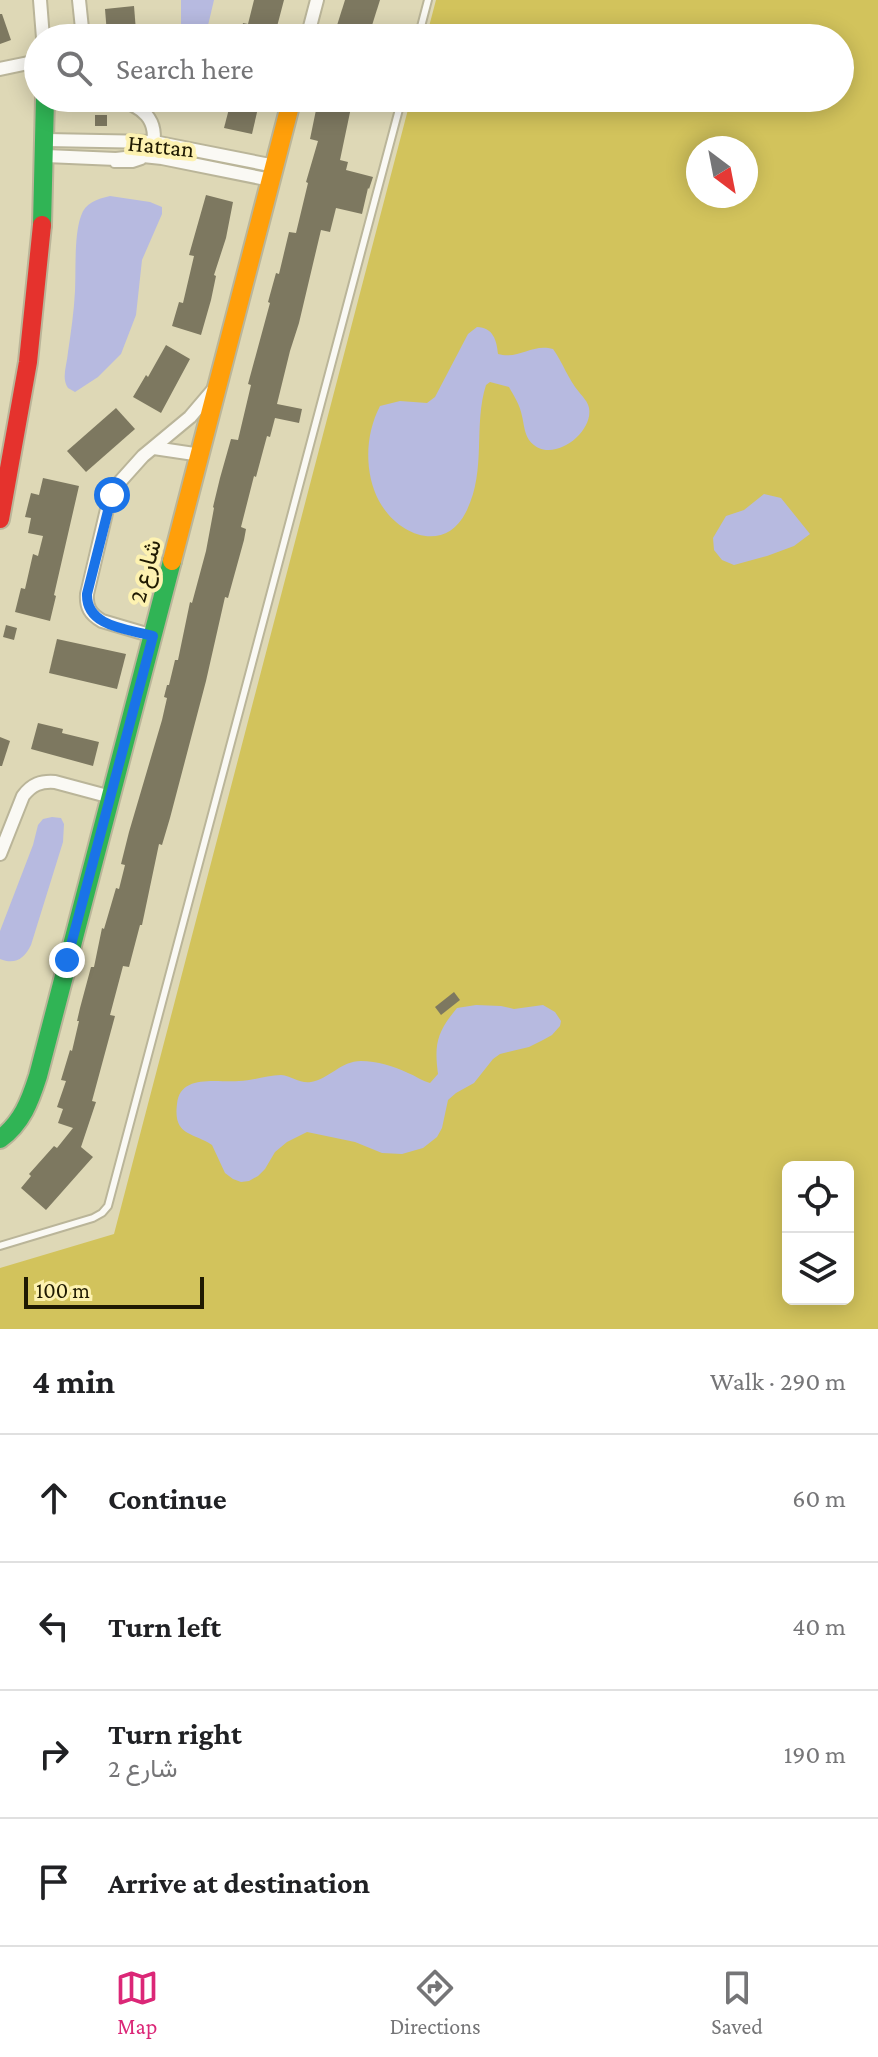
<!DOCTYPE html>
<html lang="en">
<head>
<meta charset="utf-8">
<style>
  body { margin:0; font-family:"Crimson Pro",Vazirmatn,serif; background:#f2f2f2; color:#202124 }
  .controls { position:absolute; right:24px; bottom:24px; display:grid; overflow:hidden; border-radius:12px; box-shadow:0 4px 20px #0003 }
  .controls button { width:72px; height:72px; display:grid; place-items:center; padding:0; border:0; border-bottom:2px solid #e0e0e0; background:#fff; color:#202124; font:40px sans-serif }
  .compass { position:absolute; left:686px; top:136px; width:72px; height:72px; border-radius:50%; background:#fff; box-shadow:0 4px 20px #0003; rotate:148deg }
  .scale { position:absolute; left:24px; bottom:20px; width:180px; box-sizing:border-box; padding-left:8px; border:4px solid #1f1a02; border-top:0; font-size:22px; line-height:28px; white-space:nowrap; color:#1f1a02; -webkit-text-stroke:6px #fdf2b1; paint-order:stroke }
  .stop { position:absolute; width:24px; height:24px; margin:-18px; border:6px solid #1a73e8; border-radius:50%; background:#fff }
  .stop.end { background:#1a73e8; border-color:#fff; box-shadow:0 2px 8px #0008 }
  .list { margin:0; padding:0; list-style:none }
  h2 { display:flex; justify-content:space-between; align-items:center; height:104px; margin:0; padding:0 32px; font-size:34px }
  h2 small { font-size:26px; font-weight:400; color:#757577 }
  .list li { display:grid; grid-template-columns:52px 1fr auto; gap:24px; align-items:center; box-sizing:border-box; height:128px; padding:0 32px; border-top:2px solid #e0e0e0 }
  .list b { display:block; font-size:30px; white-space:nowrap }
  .list p { margin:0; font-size:26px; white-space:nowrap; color:#757577 }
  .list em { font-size:26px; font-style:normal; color:#757577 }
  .icon { flex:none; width:44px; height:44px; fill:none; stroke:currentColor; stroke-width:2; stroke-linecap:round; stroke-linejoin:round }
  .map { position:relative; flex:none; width:878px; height:1329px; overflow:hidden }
  .search { position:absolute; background:#fff; box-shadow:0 4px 20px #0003; left:24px; right:24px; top:24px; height:88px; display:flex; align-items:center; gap:20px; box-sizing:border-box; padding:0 28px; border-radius:44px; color:#757577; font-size:30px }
  .sheet { height:616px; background:#fff }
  nav { display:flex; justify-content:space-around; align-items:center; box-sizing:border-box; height:112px; border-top:2px solid #e0e0e0; background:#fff; font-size:22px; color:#757577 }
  nav a { display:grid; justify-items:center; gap:4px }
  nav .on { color:#db2777 }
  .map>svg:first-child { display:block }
  .green { fill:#d2c35c; fill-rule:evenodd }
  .water { fill:#b7bae0 }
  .building { fill:#7d7860 }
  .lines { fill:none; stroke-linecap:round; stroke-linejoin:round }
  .lane-casing { stroke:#bab599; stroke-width:10 }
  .street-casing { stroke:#bab599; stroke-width:16 }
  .fast-casing { stroke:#bab599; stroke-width:22 }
  .slow-casing { stroke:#bab599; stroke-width:22 }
  .jam-casing { stroke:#bab599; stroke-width:22 }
  .lane { stroke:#faf9f4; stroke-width:6 }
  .street { stroke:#faf9f4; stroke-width:12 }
  .fast { stroke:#30b455; stroke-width:18 }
  .slow { stroke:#ff9f0a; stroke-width:18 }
  .jam { stroke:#e5322d; stroke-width:18 }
  .route { stroke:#1a73e8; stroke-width:10 }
  .labels { text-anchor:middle; stroke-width:8; stroke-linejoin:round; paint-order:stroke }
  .street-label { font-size:24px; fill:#1f1a02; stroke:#fdf2b1 }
</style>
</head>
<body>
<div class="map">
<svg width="878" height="1329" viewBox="0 0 878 1329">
  <rect width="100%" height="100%" fill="#ded8b6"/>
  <!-- green -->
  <path class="green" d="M 436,0 L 878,0 L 878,1329 L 0,1329 L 0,1268 L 114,1234 L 411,98 L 840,98 L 840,38 L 426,38 ZM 698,148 L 746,148 L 746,196 L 698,196 ZM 788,1167 L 848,1167 L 848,1299 L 788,1299 Z"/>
  <!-- water -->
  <g class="water">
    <path d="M 181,0 L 214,0 L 205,38 L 181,38 Z"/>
    <path d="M 110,196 L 150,202 L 162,207 L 162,214 L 142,260 L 136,315 L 121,354 L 98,377 L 75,392 L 68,388 C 61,378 67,365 68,352 C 71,332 74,311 75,291 C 76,270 74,235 81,216 C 85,203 97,199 110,196 Z"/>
    <path d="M 477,327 C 493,327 497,341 498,354 C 519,360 532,343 553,349 C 563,363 568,379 579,392 C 583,397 588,402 589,408 C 594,434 549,467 529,440 C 524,432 524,424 522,416 C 520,405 514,396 509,387 L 490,382 L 486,385 C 473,426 487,471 466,512 C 445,554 398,536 379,501 C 364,472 365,435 380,406 L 400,401 L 427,403 L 435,397 L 468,334 Z"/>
    <path d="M 764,494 L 781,498 L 810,534 L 794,546 L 767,556 L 734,565 L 722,560 L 714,550 L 713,538 L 726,516 L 744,510 Z"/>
    <path d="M 52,817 L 61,818 L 64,824 L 63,842 L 31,945 C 24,959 15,965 0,959 L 0,931 L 33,845 L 38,825 L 43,819 Z"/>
    <path d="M 476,1005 L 501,1006 L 514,1009 L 543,1005 L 555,1012 L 561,1021 L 560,1026 L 552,1035 L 543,1040 L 529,1047 L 500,1054 L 493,1059 L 474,1083 L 456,1093 L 448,1100 L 442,1128 L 437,1137 L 423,1148 L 402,1154 L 382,1153 L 355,1142 L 307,1132 L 287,1142 L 275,1152 L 265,1169 L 258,1176 L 249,1181 L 241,1182 L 233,1179 L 225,1173 L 212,1145 C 192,1132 173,1136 177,1104 C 180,1073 218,1083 239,1081 C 253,1081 267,1075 281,1075 C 292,1076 300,1084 311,1082 C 329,1079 341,1061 361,1061 C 377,1061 394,1066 408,1073 C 416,1076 422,1081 430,1083 L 438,1074 C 434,1044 437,1032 457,1008 Z"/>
  </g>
  <!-- building -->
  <g class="building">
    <path d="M 254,0 L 284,0 L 274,38 L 245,38 L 246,33 L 241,32 L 243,23 L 248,24 Z"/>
    <path d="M 345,0 L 380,0 L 368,38 L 333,38 Z"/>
    <path d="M 134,6 L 136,31 L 107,34 L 105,9 Z"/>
    <path d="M 0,14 L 2,14 L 11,40 L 0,44 Z"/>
    <path d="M 321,98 L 353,98 L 340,160 L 348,162 L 346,170 L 373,177 L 369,189 L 368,188 L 362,214 L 336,208 L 330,232 L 321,230 L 299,323 L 290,351 L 277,404 L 302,409 L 299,423 L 275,418 L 270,437 L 267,436 L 256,477 L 254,476 L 241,527 L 246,529 L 244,540 L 228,598 L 225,597 L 206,681 L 170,818 L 162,845 L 159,844 L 142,925 L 140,925 L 129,967 L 123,966 L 110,1015 L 115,1016 L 92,1101 L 96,1102 L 81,1147 L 93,1157 L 46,1210 L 21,1188 L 31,1176 L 29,1174 L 54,1146 L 57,1148 L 73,1128 L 58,1123 L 63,1109 L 57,1107 L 66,1081 L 61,1080 L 70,1050 L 72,1051 L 79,1021 L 77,1021 L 80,1008 L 91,967 L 94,967 L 102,928 L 104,929 L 116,888 L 119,889 L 125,865 L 121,864 L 129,832 L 162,720 L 167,698 L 164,697 L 167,685 L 169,685 L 175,660 L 178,660 L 190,602 L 192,603 L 206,551 L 214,508 L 213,507 L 220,478 L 231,439 L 238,440 L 251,385 L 248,384 L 270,303 L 268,302 L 276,273 L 279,274 L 289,232 L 296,233 L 308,183 L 306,182 L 318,141 L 310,139 L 316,110 L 318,110 Z"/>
    <path d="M 231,101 L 258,108 L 252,134 L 224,128 Z"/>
    <rect x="95" y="115" width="12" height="11"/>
    <path d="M 206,195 L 233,202 L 226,238 L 214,275 L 216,276 L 211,300 L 201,335 L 172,326 L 179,302 L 183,303 L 194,256 L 189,255 Z"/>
    <path d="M 166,345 L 190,359 L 161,413 L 133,397 L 146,375 L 148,377 Z"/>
    <path d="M 116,408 L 135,429 L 86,472 L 67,451 Z"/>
    <path d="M 43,478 L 79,486 L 54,595 L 56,596 L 50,621 L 15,612 L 21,588 L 25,589 L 33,554 L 38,556 L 43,536 L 28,533 L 31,518 L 25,517 L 31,493 L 39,495 Z"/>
    <path d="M 6,625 L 17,628 L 14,640 L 3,637 Z"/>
    <path d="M 57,639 L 126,654 L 117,689 L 49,673 Z"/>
    <path d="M 38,723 L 63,729 L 62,733 L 99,742 L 93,766 L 31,749 Z"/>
    <path d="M 0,737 L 10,741 L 2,766 L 0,766 Z"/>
    <path d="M 454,992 L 460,1000 L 441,1015 L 435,1007 Z"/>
  </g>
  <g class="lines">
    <defs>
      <g id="lane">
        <path d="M 418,38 L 428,0"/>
        <path d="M 114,164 L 133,164 L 142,161"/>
        <path d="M 0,1246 L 93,1218 L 102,1213 L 108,1206 C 204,836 306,468 402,98"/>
      </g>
      <g id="street">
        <path d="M 40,0 L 43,38"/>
        <path d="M 79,0 L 83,38"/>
        <path d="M 307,38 L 317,0"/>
        <path d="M 0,69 L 38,61"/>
        <path d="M 115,98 C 142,106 160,119 152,150"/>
        <path d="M 46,140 L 154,142 L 275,166"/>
        <path d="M 46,156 L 116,159 L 143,156 L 162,158 L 271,180"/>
        <path d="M 154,448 L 201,455"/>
        <path d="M 153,636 L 102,621 C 90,614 86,607 87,594 L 108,505 L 117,485 L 143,456 L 190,417 L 213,390"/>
        <path d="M 0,854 L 23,796 C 32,784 41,781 55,782 L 111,797"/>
      </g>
      <g id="fast">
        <path d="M 42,225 L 45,98"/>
        <path d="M 0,1139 C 22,1123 30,1101 38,1076 L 172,561"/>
      </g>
      <path id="slow" d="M 172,561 L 292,98"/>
      <path id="jam" d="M 0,519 L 28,362 L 42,225"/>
    </defs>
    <!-- lane casing -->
    <use href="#lane" class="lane-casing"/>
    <!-- street casing -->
    <use href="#street" class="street-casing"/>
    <!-- fast casing -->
    <use href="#fast" class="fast-casing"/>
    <!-- slow casing -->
    <use href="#slow" class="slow-casing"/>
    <!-- jam casing -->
    <use href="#jam" class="jam-casing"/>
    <!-- lane -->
    <use href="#lane" class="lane"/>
    <!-- street -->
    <use href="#street" class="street"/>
    <!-- fast -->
    <use href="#fast" class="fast"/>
    <!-- slow -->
    <use href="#slow" class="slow"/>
    <!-- jam -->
    <use href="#jam" class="jam"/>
  </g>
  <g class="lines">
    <!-- route -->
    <path class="route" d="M 67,960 L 153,636 C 128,629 86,627 87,594 L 112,495"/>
  </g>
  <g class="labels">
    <!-- street labels -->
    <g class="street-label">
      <text transform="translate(161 146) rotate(6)" y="8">Hattan</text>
      <text transform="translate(145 571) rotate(-75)" y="8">شارع 2</text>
    </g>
  </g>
</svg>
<div class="controls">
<button><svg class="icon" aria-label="locate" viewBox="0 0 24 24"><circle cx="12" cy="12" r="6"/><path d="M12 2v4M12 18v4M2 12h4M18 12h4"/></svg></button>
<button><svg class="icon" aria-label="layers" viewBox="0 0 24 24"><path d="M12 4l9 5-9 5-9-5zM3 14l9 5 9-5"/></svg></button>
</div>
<svg class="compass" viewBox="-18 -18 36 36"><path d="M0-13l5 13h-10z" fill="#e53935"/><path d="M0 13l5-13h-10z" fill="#757577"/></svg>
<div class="scale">100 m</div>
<div class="stop" style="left:112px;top:495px"></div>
<div class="stop end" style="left:67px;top:960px"></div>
<div class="search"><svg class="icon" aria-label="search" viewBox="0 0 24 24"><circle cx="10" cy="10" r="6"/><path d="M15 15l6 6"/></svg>Search here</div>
</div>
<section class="sheet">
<h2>4 min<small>Walk · 290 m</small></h2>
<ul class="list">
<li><svg class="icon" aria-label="ahead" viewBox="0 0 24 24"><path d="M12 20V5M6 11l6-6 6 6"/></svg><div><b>Continue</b></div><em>60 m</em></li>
<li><svg class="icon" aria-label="left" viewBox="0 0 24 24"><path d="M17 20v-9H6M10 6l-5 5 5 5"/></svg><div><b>Turn left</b></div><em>40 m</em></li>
<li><svg class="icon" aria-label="right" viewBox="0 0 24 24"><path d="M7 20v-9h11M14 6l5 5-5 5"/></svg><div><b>Turn right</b><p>شارع 2</p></div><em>190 m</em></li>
<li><svg class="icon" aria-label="arrive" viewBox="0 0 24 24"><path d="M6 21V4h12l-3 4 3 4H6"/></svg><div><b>Arrive at destination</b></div></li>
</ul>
</section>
<nav>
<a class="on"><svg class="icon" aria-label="map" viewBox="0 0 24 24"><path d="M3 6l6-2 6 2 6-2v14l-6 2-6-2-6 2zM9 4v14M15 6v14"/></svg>Map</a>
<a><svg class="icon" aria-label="directions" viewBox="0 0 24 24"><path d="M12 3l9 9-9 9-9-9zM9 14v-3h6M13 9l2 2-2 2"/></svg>Directions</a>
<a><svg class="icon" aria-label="saved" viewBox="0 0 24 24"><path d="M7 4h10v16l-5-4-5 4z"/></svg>Saved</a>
</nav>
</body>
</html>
